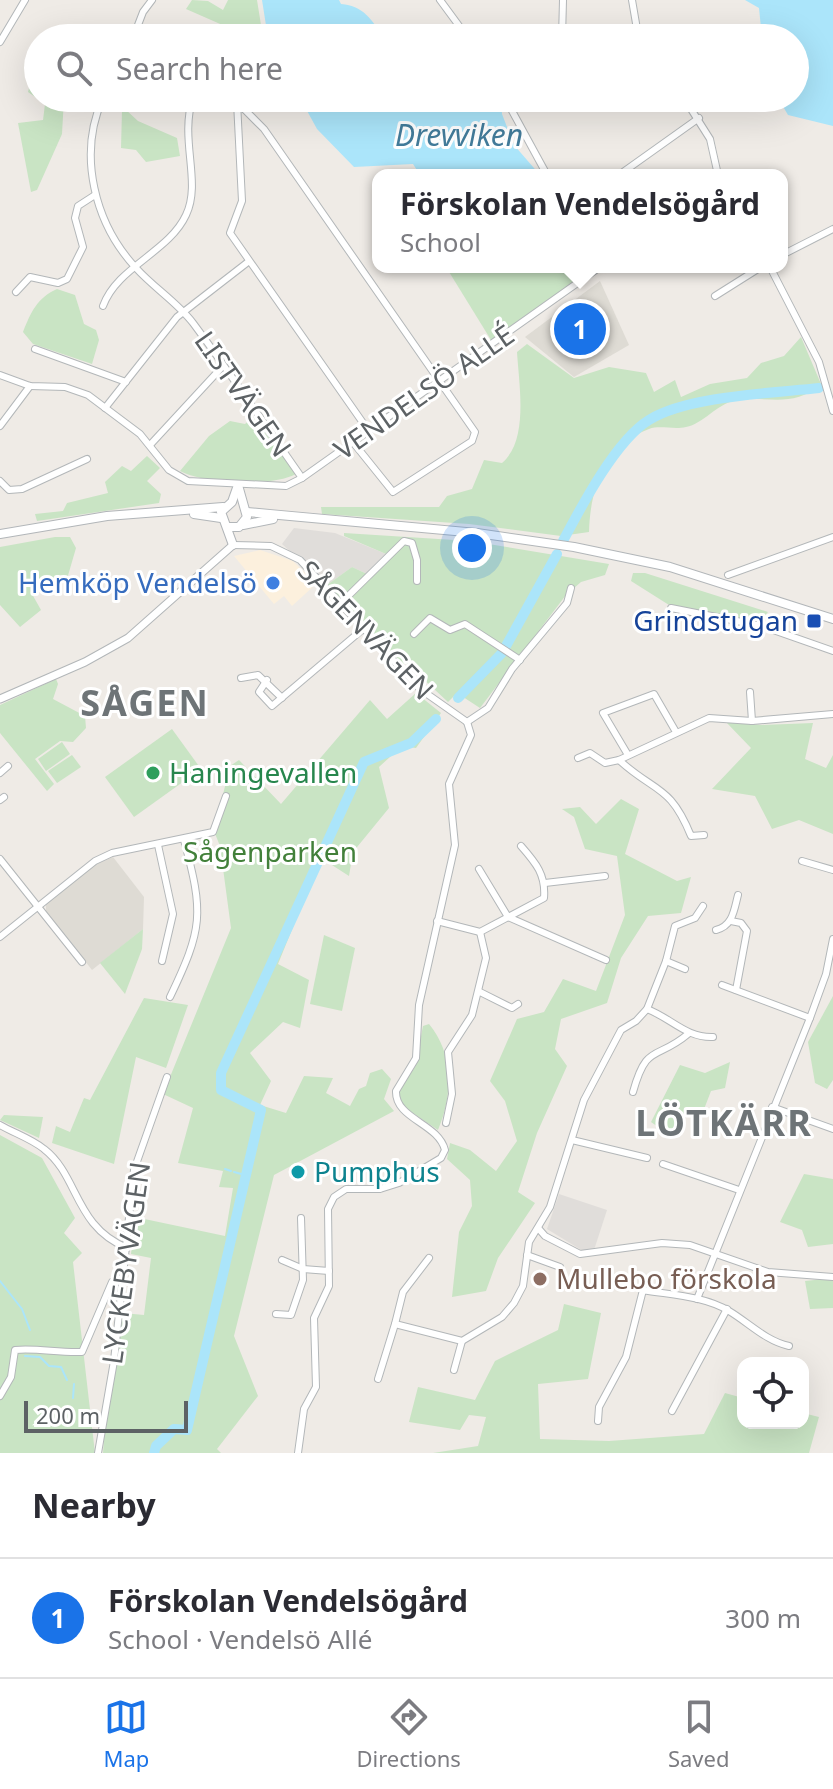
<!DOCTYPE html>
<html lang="en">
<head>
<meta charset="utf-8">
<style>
  body { margin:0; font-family:"Noto Sans",sans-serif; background:#f2f2f3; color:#2b2b33 }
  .controls { position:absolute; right:24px; bottom:24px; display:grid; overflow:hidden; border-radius:16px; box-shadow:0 8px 32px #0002 }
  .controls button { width:72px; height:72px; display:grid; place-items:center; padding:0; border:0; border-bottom:2px solid #e1e1e2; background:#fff; color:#2b2b33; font:40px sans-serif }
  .scale { position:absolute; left:24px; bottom:20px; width:164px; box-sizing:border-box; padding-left:8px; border:4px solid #5d6265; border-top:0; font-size:22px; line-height:28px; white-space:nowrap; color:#5d6265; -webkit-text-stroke:6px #fff; paint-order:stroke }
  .you { position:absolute; left:472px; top:548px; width:28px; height:28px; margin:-20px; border:6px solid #fff; border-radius:50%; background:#1a73e8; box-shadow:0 0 0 12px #1a73e833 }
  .badge { display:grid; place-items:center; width:52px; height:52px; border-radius:50%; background:#1a73e8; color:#fff; font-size:26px; font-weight:700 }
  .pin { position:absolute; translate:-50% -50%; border:4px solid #fff; box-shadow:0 2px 8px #0006 }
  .popup { position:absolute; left:372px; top:169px; width:416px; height:104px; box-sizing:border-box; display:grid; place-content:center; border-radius:16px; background:#fff; filter:drop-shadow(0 2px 6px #0005); font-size:26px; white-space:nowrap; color:#7c7c81 }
  .popup b { font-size:30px; color:#2b2b33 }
  .popup::after { content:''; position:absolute; left:50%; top:100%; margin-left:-16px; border:16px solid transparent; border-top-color:#fff }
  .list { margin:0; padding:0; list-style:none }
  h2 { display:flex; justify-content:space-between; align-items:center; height:104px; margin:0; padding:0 32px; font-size:34px }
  h2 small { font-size:26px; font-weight:400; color:#7c7c81 }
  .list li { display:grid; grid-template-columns:52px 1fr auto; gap:24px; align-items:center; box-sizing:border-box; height:120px; padding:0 32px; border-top:2px solid #e1e1e2 }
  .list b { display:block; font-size:30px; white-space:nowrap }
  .list p { margin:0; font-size:26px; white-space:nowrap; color:#7c7c81 }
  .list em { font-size:26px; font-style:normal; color:#7c7c81 }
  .icon { flex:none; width:44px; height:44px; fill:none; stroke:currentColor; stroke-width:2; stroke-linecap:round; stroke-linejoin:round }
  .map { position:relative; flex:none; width:833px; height:1453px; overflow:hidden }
  .search { position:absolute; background:#fff; box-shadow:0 8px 32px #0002; left:24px; right:24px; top:24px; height:88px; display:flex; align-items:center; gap:20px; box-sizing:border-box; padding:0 28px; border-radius:44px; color:#7c7c81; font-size:30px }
  .sheet { height:224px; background:#fff }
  nav { display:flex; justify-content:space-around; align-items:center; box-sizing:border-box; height:112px; border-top:2px solid #e1e1e2; background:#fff; font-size:22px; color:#7c7c81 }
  nav a { display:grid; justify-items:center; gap:4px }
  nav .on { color:#1a73e8 }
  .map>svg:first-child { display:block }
  .commercial { fill:#fcf0dd }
  .industrial { fill:#e0ddda }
  .education { fill:#dedbd4 }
  .green { fill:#c9e4c4 }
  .water { fill:#abe5fa }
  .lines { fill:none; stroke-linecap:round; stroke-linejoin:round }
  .stream { stroke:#abe5fa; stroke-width:2 }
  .river { stroke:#abe5fa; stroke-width:10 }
  .minor-casing { stroke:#b3b7b9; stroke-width:8 }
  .tertiary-casing { stroke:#b3b7b9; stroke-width:9 }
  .secondary-casing { stroke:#b2b6b9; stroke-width:10 }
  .minor { stroke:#fff; stroke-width:6 }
  .tertiary { stroke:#fff; stroke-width:7 }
  .secondary { stroke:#fff; stroke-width:8 }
  .shop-dot { fill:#3f7fe0; stroke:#fff; stroke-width:3 }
  .transit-dot { fill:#1a4fb4; stroke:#fff; stroke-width:3 }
  .leisure-dot { fill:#2e9e5b; stroke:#fff; stroke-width:3 }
  .culture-dot { fill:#0f9aa8; stroke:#fff; stroke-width:3 }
  .education-dot { fill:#8d6e63; stroke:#fff; stroke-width:3 }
  .labels { text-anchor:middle; stroke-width:6; stroke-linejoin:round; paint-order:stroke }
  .street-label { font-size:28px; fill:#5d6265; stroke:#fff }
  .shop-label { font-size:28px; fill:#366cbe; stroke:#fff; text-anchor:end }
  .transit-label { font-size:28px; fill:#164399; stroke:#fff; text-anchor:end }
  .leisure-label { font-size:28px; fill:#27864d; stroke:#fff; text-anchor:start }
  .park-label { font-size:28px; fill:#42803a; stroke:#fff }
  .culture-label { font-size:28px; fill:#0d838f; stroke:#fff; text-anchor:start }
  .education-label { font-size:28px; fill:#785e54; stroke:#fff; text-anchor:start }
  .water-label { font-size:30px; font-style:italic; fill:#427b9a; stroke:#fff }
  .district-label { font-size:36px; font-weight:bold; letter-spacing:2px; fill:#6e7477; stroke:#fff }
</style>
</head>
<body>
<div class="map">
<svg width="833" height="1453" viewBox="0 0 833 1453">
  <rect width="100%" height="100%" fill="#efebe6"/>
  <!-- commercial -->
  <path class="commercial" d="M 260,550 L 293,561 L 316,584 L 292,606 L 284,596 L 274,604 L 234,556 Z"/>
  <!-- industrial -->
  <g class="industrial">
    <path d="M 294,528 L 335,533 L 386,554 L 367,574 L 352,567 L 327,585 L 282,544 Z"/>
    <path d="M 559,1194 L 607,1210 L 594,1250 L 583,1251 L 547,1229 Z"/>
  </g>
  <!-- education -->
  <g class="education">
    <path d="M 600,281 L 629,345 L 574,377 L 525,337 Z"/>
    <path d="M 113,857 L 144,897 L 143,929 L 92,970 L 46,911 L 46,904 L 96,864 Z"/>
  </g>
  <!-- green -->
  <g class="green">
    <path d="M 192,0 L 208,1 L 223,10 L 228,0 L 257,0 L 261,25 L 249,25 L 247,38 L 227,38 L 227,27 L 186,9 Z"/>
    <path d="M 38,83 L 38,98 L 64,98 L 62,134 L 37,190 L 31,192 L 18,123 L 43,120 L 45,104 L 28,92 L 30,84 Z"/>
    <path d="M 125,109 L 138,121 L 177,138 L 180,156 L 146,162 L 136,150 L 121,148 L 122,110 Z"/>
    <path d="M 446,267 L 576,267 L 583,275 L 491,340 Z"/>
    <path d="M 57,289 L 75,295 L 84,324 L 96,330 L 99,340 L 92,364 L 33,344 L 23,332 C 31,312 37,298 57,289 Z"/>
    <path d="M 801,337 L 821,384 C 792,410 766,394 734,401 C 717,404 703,424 686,427 C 674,430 660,425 649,429 C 605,445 590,489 589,532 L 561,536 L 469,524 L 322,514 L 321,507 L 439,507 L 447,496 L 472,489 L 484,460 L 502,463 C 529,440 519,385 517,352 L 527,344 L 574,378 L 609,367 L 646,373 L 654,392 L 675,380 L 681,397 L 710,384 L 747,378 L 761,363 L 784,356 Z"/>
    <path d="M 253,417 L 296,474 C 272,487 204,484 180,471 L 209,436 L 230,421 L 245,424 Z"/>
    <path d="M 147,456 L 160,468 L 147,481 L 161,494 L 159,503 L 37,521 L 35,514 L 63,511 L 67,503 L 108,493 L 105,482 L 122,466 L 131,471 Z"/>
    <path d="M 344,533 L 470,541 L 609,564 L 605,575 L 581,582 L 566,595 L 480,708 L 457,693 L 448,702 L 406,663 L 403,664 L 327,585 L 352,567 L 367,574 L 386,554 L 344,536 Z"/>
    <path d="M 55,537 L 70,537 L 76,548 L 67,579 L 57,575 L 32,594 L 41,610 L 20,627 L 0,605 L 0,547 Z"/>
    <path d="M 633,573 L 645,573 L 768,612 L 763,618 L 745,619 L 669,605 L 631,581 Z"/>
    <path d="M 56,679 L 58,684 L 53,699 L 85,716 L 86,728 L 73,742 L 60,741 L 35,759 L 54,784 L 47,791 L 0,733 L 0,705 Z"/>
    <path d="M 416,693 L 441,713 L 416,748 L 402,746 L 379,767 L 389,808 L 353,852 L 349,876 L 321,858 L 278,964 L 309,980 L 300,1028 L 283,1022 L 250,1053 L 271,1081 L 260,1105 L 286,1113 L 304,1076 L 333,1078 L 326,1093 L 350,1106 L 359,1089 L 366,1086 L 370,1073 L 382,1069 L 391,1079 L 384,1099 L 394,1111 L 274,1175 L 234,1336 L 258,1396 L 217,1449 L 221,1453 L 103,1453 L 107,1401 L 123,1313 L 144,1315 L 151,1258 L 131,1254 L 135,1217 L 225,1236 L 233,1188 L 219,1187 L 223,1171 L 178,1163 L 193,1108 L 163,1094 L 231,928 L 220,846 L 214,831 L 230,766 L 239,760 L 281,804 L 370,700 L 387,719 Z"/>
    <path d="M 726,722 L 762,725 L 813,723 L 805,759 L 826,768 L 833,755 L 833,834 L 799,820 L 772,829 L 755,796 L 712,789 L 751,748 Z"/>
    <path d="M 172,729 L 201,769 L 134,817 L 105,777 Z"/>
    <path d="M 62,742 L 70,754 L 46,771 L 38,759 Z"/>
    <path d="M 72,755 L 81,767 L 57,783 L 48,771 Z"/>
    <path d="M 621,799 L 639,809 L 625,854 L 677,881 L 691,877 L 681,913 L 648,916 L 621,958 L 607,1003 L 561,1019 L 555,1049 L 567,1066 L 537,1133 L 518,1192 L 535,1203 L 498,1258 L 486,1291 L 452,1297 L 459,1232 L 472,1206 L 470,1180 L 447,1159 L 450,1143 L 470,1150 L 496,1171 L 517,1141 L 505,1101 L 490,1081 L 517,1019 L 544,1012 L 563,979 L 596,991 L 625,915 L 617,856 L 585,849 L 574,817 L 562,809 L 580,807 L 596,824 Z"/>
    <path d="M 143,929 L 142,949 L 125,994 L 100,963 Z"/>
    <path d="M 324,935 L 355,948 L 342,1011 L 310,1004 Z"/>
    <path d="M 833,996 L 833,1080 L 827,1089 L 815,1083 L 808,1042 Z"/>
    <path d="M 144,998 L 188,1005 L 166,1068 L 136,1057 L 114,1164 L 52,1143 L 56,1126 L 70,1132 L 84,1098 L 90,1100 Z"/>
    <path d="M 429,1024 C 454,1054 453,1095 438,1130 L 404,1107 L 398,1092 L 415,1067 L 423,1026 Z"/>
    <path d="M 730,1062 L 725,1088 L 711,1091 L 701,1117 L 681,1114 L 671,1136 L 651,1122 L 680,1065 L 705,1073 Z"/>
    <path d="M 4,1115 L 43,1117 L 39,1138 L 0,1120 Z"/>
    <path d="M 0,1135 L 42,1158 L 75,1218 L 64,1233 L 82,1253 L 73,1262 L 95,1453 L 0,1453 Z"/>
    <path d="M 804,1174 L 833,1179 L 833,1244 L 808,1247 L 802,1230 L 780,1222 Z"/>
    <path d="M 833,1278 L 833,1308 L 810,1309 L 805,1281 Z"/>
    <path d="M 564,1304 L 601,1313 L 588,1379 L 538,1384 L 540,1439 L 609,1441 L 704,1434 L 725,1393 L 743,1398 L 743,1423 L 803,1423 L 803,1413 L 819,1417 L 809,1453 L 433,1453 L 478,1446 L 486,1417 L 469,1415 L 460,1430 L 409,1422 L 418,1387 L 475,1400 L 495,1361 L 558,1330 Z"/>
  </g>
  <!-- water -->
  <g class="water">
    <path d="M 262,0 L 339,0 L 341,4 C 364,6 371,19 384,38 L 268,38 Z"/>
    <path d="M 745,0 L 833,0 L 833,126 L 788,115 L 778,98 L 795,98 L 795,38 L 762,38 L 759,8 Z"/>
    <path d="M 300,98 L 501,98 L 502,114 L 514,145 L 540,175 L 420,175 L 413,164 L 354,167 L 317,129 Z"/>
  </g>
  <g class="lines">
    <!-- stream -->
    <g class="stream">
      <path d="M 225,1169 L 231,1171"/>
      <path d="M 234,1172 L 245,1175"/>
      <path d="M 0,1281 L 22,1309 L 30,1330"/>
      <path d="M 25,1356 L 40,1357 L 49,1366 L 61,1367 L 67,1380"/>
      <path d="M 73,1398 L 74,1384"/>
    </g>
    <!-- river -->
    <g class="river">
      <path d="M 563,541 C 581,507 616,440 649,420 C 687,396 774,393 819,388"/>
      <path d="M 506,646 L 557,554"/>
      <path d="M 458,698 L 502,653"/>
      <path d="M 154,1453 L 156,1446 L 174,1429 L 187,1430 L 261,1110 L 221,1090 L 221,1073 L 364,762 L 411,743 L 436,719"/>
    </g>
    <defs>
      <g id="minor">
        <path d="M 440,0 L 468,38"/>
        <path d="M 632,0 L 638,35"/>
        <path d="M 133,38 L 143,12 L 152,0"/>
        <path d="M 562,38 L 563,0"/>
        <path d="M 566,38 L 638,35 L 640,38"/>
        <path d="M 0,42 L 25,0"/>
        <path d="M 103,98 C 77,155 95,224 136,268 C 154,288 177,302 193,323 C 231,374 266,427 302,478"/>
        <path d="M 505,98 L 547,175"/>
        <path d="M 684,98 L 710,139 L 718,175"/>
        <path d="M 237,102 L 264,129 L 475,432 L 472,441 L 393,492 L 352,441"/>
        <path d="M 237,102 L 242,201 L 230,233 L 368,430"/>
        <path d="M 619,175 L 699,118"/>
        <path d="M 782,255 L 833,229"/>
        <path d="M 770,267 L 819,362 L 833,411"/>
        <path d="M 16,292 L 30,277 L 58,283 L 67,279 L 83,247 L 75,218 L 78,206 L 95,195"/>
        <path d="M 715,296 L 761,267"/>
        <path d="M 103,306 C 117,267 169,252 186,215 C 202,182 179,139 193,98"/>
        <path d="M 35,349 L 126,382"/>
        <path d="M 0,375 L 30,386 L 65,387 L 88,395 L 140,434 L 169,470 L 188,481 L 286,486 L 302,478 L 600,267"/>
        <path d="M 105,408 L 177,317 L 248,262"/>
        <path d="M 0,426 L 30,386"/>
        <path d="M 150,445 L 223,366"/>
        <path d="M 0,481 L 9,490 L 22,489 L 87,459"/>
        <path d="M 233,545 L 271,546 L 300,560 L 420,689 L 467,722"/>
        <path d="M 728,575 L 833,537"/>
        <path d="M 340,604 L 404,541 L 412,543 L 417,560 L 417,581"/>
        <path d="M 671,608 L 762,626 L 833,651"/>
        <path d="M 414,634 L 430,618 L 450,630 L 465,624 L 520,660"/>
        <path d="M 241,678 L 258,675 L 282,698"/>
        <path d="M 267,680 L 259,692 L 272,706 L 363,629"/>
        <path d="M 750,692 L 752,721"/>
        <path d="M 467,722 L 488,708 L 512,669 L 567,603 L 571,588"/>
        <path d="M 628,755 L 603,713 L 654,694 L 676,732"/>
        <path d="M 578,758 L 590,753 L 605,763 L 619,760 L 709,718 L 752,721 L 833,714"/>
        <path d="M 619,760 C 655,793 670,784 691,836 L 704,835"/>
        <path d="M 0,773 L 8,766"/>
        <path d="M 0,800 L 4,797"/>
        <path d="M 158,845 L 173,914 L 162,961"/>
        <path d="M 0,859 L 82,962"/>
        <path d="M 802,861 L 833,870"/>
        <path d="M 479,869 L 508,917 L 606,960"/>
        <path d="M 545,883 L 605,876"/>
        <path d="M 437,921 L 480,932 L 544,898 C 546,875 536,863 521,846"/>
        <path d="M 731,921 L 741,923 L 747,931 L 736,990"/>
        <path d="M 716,930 C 733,926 734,910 738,895"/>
        <path d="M 0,937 L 95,861 L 112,853 L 213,832 L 226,796"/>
        <path d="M 666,961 L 685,969"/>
        <path d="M 722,985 L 810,1018"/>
        <path d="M 480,992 L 512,1008 L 518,1004"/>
        <path d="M 170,997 C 203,928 204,914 184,840"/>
        <path d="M 647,1009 C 671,1018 686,1038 713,1037"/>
        <path d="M 633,1092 C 647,1042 656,1061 688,1034"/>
        <path d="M 772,1107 L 833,1129"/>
        <path d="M 446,1123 L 452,1094 L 448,1052 L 472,1015 L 486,958 L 480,932"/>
        <path d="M 0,1125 C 14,1133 32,1139 44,1149 C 79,1176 74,1226 127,1248"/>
        <path d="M 572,1140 L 647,1158"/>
        <path d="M 663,1164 L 739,1190"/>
        <path d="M 538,1228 L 545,1236 L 580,1254 L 662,1243 L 690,1245 L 768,1272 L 833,1277"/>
        <path d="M 527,1255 L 560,1267"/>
        <path d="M 429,1258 L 403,1292 L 395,1324 L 462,1341 L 502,1317 L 514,1303 L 523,1286 L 529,1242 L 550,1207 L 584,1100 L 621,1030 L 636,1021 L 647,1009 L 666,961 L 675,926 L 695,918 L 703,906"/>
        <path d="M 282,1260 L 303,1269 L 329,1271"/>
        <path d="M 697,1299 L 810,1018 L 826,974 L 833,939"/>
        <path d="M 276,1314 L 291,1315 L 303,1280 L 301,1218"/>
        <path d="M 454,1370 L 462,1341"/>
        <path d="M 378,1379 L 395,1324"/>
        <path d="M 0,1396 L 11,1377 L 15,1350 C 38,1348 58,1353 82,1352 L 112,1282 L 124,1279"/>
        <path d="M 672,1411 L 727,1309"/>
        <path d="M 598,1421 L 599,1407 L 626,1357 L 643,1290 C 671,1295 704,1296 729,1311 C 749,1323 766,1341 789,1346"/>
        <path d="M 98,1453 L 114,1361 L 134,1170 L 167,1077"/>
        <path d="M 298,1453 L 304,1409 L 316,1387 L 314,1318 L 329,1286 L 328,1209 L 334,1197 L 346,1189 L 380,1189 L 399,1183 L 441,1158 L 445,1150 C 438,1123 395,1119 396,1091 L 416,1058 L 419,1005 L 455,845 L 449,784 L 471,735 L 467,722"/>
      </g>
      <path id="tertiary" d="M 0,699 L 85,662 L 128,638 L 233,545"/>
      <g id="secondary">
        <path d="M 247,512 L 477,533 L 574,547 L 670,567 L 833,619"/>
        <path d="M 194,514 L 221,518"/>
        <path d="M 243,525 L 273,519"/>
        <path d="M 228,527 L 239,527 L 247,517 L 238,485"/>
        <path d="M 0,534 L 107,516 L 223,507"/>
        <path d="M 233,545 L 221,512 L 232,502 L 238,485"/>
      </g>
    </defs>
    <!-- minor casing -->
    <use href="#minor" class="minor-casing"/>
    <!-- tertiary casing -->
    <use href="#tertiary" class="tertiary-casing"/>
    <!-- secondary casing -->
    <use href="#secondary" class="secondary-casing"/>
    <!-- minor -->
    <use href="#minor" class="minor"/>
    <!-- tertiary -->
    <use href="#tertiary" class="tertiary"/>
    <!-- secondary -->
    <use href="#secondary" class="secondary"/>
  </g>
  <!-- markers -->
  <circle class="shop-dot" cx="273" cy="583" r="8"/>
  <rect class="transit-dot" x="806" y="613" width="16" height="16" rx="4"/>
  <circle class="leisure-dot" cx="153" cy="773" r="8"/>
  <circle class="culture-dot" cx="298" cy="1172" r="8"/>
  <circle class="education-dot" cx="540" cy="1279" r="8"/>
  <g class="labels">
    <!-- street labels -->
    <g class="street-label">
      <text transform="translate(424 392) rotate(-35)" y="10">VENDELSÖ ALLÉ</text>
      <text transform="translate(243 394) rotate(55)" y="10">LISTVÄGEN</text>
      <text transform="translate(366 630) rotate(46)" y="10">SÅGENVÄGEN</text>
      <text transform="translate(126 1263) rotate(-82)" y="10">LYCKEBYVÄGEN</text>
    </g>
    <!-- shop labels -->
    <g class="shop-label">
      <text x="257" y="593">Hemköp Vendelsö</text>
    </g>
    <!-- transit labels -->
    <g class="transit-label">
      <text x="798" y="631">Grindstugan</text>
    </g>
    <!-- leisure labels -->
    <g class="leisure-label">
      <text x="169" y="783">Haningevallen</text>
    </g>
    <!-- park labels -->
    <g class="park-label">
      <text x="270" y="862">Sågenparken</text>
    </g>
    <!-- culture labels -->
    <g class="culture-label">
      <text x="314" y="1182">Pumphus</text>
    </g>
    <!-- education labels -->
    <g class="education-label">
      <text x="556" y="1289">Mullebo förskola</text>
    </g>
    <!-- water labels -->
    <g class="water-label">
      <text x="459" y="146">Drevviken</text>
    </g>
    <!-- district labels -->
    <g class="district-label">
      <text x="145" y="716">SÅGEN</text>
      <text x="724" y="1136">LÖTKÄRR</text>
    </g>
  </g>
</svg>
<div class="controls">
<button><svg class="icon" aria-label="locate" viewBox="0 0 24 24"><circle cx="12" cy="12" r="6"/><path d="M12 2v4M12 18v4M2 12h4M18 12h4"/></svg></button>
</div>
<div class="scale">200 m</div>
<div class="you"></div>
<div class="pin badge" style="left:580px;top:329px">1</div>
<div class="popup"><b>Förskolan Vendelsögård</b>School</div>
<div class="search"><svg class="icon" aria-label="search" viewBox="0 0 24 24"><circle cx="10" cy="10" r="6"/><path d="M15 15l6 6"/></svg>Search here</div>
</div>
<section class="sheet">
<h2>Nearby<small></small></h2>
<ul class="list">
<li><span class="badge">1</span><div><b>Förskolan Vendelsögård</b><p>School · Vendelsö Allé</p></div><em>300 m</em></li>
</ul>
</section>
<nav>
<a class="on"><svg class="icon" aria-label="map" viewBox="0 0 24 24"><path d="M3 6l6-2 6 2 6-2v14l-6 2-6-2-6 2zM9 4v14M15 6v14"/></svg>Map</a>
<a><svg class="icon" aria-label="directions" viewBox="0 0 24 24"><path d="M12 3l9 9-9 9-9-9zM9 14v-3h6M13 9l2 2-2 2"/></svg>Directions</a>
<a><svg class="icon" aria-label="saved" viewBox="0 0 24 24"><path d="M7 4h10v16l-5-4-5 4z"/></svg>Saved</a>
</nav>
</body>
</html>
